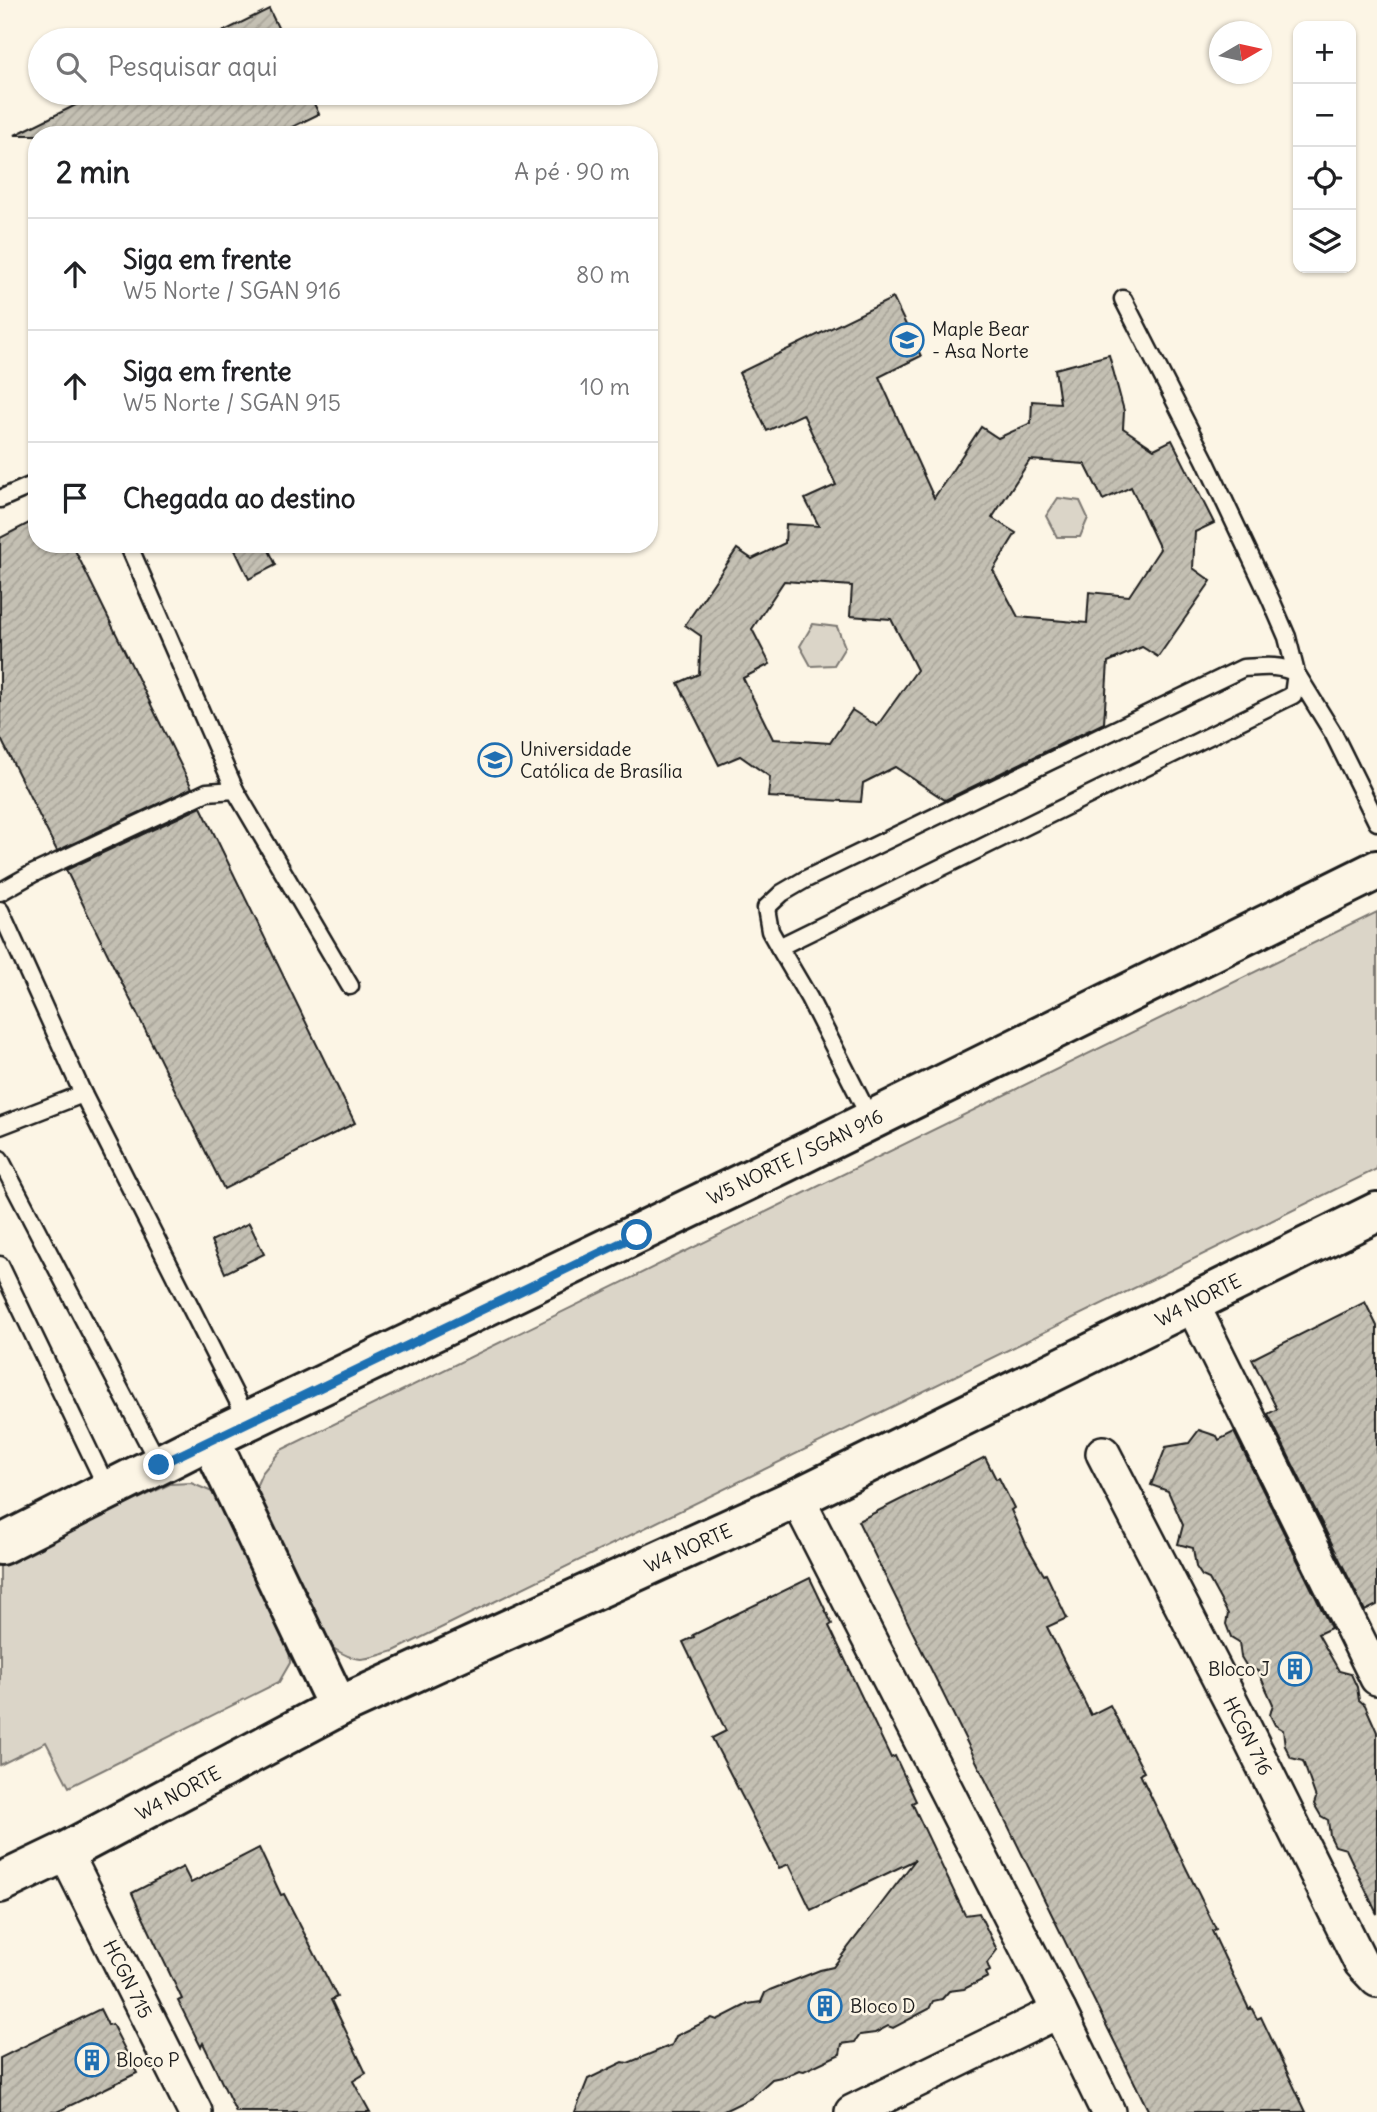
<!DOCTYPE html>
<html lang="pt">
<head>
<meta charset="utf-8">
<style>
  body { margin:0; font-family:Delius,sans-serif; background:#f2f2f2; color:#202124 }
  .controls { position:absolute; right:21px; top:21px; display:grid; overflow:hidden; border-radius:14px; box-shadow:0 2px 5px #0004 }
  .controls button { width:63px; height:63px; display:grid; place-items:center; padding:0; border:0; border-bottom:2px solid #e0e0e0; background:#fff; color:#202124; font:35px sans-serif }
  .compass { position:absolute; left:1209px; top:21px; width:63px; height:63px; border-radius:50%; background:#fff; box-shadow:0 2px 5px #0004; rotate:81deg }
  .stop { position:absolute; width:21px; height:21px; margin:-16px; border:5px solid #1f6fb2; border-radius:50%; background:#fff }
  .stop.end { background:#1f6fb2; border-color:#fff; box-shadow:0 2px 7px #0008 }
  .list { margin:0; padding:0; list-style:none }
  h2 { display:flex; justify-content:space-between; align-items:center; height:91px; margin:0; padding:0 28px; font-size:30px }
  h2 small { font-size:23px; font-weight:400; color:#757577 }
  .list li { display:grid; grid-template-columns:46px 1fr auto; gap:21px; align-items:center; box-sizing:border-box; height:112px; padding:0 28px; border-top:2px solid #e0e0e0 }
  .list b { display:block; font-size:26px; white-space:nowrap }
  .list p { margin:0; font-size:23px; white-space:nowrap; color:#757577 }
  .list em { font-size:23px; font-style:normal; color:#757577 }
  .icon { flex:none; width:38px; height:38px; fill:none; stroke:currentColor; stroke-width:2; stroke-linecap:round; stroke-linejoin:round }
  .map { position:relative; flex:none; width:1377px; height:2112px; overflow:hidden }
  .search { position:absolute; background:#fff; box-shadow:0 2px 5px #0004; left:28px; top:28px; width:630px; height:77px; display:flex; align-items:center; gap:18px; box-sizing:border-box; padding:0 24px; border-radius:38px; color:#757577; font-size:26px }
  .panel { position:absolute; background:#fff; box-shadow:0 2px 5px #0004; left:28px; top:126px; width:630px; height:427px; border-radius:28px }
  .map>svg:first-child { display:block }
  .green { fill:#dbd5c8; stroke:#7c7872; stroke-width:2 }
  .building { fill:url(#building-hatch); stroke:#1c1c1c; stroke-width:2; fill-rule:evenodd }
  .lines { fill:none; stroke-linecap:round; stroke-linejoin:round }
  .service-casing { stroke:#1c1c1c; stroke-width:21 }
  .minor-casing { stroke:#1c1c1c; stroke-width:38 }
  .secondary-casing { stroke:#1c1c1c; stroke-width:44 }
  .service { stroke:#fcf5e5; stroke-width:16 }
  .minor { stroke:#fcf5e5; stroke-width:33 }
  .secondary { stroke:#fcf5e5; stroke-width:38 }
  .route { stroke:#1f6fb2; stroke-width:9 }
  .labels { text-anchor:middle; stroke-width:5; stroke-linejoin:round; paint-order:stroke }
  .poi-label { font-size:19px; fill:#1c1c1c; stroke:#fcf5e5; text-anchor:start }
  .street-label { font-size:19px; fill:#1c1c1c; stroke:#fcf5e5 }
</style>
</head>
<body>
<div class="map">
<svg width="1377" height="2112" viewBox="0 0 1377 2112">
  <defs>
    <pattern id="building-hatch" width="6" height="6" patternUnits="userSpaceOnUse" patternTransform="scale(1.75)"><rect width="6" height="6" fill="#c4c0b3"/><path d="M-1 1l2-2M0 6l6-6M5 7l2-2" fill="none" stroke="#a8a499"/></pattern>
  </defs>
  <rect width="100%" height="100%" fill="#fcf5e5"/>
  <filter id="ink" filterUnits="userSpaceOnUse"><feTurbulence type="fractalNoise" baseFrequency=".0143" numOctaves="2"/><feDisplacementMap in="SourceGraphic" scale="14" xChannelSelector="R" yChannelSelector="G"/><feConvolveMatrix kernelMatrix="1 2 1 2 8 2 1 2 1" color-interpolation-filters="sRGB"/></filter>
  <g filter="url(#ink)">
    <!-- green -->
    <g class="green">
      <path d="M 1058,498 L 1080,501 L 1088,518 L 1080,537 L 1057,537 L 1046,516 Z"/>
      <path d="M 813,624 L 837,627 L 845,647 L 834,665 L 811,666 L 800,646 Z"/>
      <path d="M 1377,912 L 1377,1169 L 394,1651 C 366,1659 359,1665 333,1648 L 254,1491 L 262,1473 L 281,1450 Z"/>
      <path d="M 191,1483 L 217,1494 L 289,1639 L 290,1663 L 279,1682 L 69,1787 L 46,1742 L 0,1765 L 0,1564 L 170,1484 Z"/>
    </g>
    <!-- building -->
    <g class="building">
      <path d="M 269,9 L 284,40 L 206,40 Z"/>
      <path d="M 100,93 L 309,93 L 319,114 L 276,135 L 15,135 Z"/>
      <path d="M 893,298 L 921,356 L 879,377 L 934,498 L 981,427 L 998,438 L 1031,423 L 1032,401 L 1060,403 L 1055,369 L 1109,355 L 1124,411 L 1123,428 L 1154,449 L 1172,440 L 1214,523 L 1195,532 L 1193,568 L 1211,581 L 1158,657 L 1142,647 L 1108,662 L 1104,723 L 945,800 L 895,767 L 863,783 L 861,802 L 768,797 L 770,777 L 740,756 L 719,765 L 678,683 L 699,674 L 701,636 L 685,625 L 737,549 L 752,559 L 785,543 L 786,524 L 819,526 L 805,499 L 836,485 L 803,414 L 767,431 L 739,373 ZM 1030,460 L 1085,464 L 1103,500 L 1131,487 L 1160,549 L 1129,596 L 1089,592 L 1087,623 L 1018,617 L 993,570 L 1016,533 L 992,518 ZM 784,581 L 852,586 L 850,616 L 891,619 L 917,670 L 877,726 L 852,710 L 830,743 L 773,739 L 743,678 L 770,664 L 752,629 Z"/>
      <path d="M 37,519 L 37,544 L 72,544 L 192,788 L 57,851 L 0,737 L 0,538 Z"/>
      <path d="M 232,544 L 266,544 L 276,565 L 249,579 Z"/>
      <path d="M 201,807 L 355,1123 L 224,1189 L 66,870 Z"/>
      <path d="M 249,1223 L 264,1254 L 225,1273 L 211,1241 Z"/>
      <path d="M 1365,1302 L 1377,1326 L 1377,1605 L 1365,1611 L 1268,1414 L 1277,1409 L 1252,1359 Z"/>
      <path d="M 1199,1430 L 1217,1436 L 1219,1440 L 1234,1432 L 1331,1628 L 1318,1634 L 1339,1671 L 1351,1674 L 1357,1687 L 1359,1700 L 1365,1705 L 1377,1732 L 1377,1914 L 1346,1849 L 1335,1846 L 1330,1836 L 1328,1820 L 1321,1816 L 1314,1804 L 1316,1798 L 1303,1761 L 1291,1758 L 1285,1746 L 1283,1730 L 1275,1725 L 1270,1715 L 1273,1704 L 1258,1671 L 1247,1667 L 1241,1657 L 1239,1642 L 1231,1637 L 1226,1624 L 1228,1614 L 1209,1579 L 1202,1576 L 1196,1567 L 1193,1548 L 1178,1544 L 1183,1525 L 1168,1491 L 1151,1485 L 1166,1447 L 1189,1443 Z"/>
      <path d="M 985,1457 L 996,1479 L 999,1478 L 1014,1508 L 1011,1510 L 1027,1546 L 1044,1575 L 1046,1574 L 1067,1618 L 1047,1627 L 1091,1715 L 1110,1705 L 1144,1772 L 1140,1774 L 1216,1929 L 1212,1931 L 1249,2009 L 1251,2007 L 1257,2019 L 1261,2017 L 1306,2112 L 1149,2112 L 858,1521 Z"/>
      <path d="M 810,1578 L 832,1624 L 829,1626 L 850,1670 L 849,1670 L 891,1758 L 895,1756 L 916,1801 L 912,1803 L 965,1915 L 979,1913 L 997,1950 L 987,1963 L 990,1971 L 986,1973 L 988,1977 L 964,1989 L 949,1991 L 942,1999 L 933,2001 L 929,2009 L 893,2028 L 888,2026 L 875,2033 L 860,2035 L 855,2042 L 842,2044 L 840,2054 L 804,2071 L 799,2070 L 786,2076 L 772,2079 L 751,2098 L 722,2112 L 575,2112 L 588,2079 L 623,2062 L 628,2063 L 672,2045 L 676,2036 L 712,2018 L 717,2020 L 748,2004 L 761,2002 L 765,1993 L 770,1990 L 820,1970 L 833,1967 L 915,1860 L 811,1910 L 789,1864 L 779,1868 L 712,1738 L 726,1731 L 683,1642 L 694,1637 L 693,1635 Z"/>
      <path d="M 259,1848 L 281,1895 L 284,1894 L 337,1997 L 331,2000 L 366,2073 L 353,2081 L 370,2112 L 236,2112 L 203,2043 L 201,2047 L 178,2001 L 182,1999 L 139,1909 L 132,1893 L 183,1867 L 191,1883 Z"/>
      <path d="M 100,2009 L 108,2025 L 112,2024 L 137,2073 L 57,2112 L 0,2112 L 0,2058 Z"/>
    </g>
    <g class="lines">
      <defs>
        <g id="service">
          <path d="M 0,499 L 37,483"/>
          <path d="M 128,544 L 235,790"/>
          <path d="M 0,892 L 32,874 L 207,792 L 235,790 L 350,986"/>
          <path d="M 0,910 L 83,1094 L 248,1421"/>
          <path d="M 779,947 L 770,931 L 766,908 L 782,893 L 806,879 L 1243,668 C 1262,667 1278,664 1296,673 L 1287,637 L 1271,600 L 1205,460 L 1123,299"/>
          <path d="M 871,1120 L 809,998 L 779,947 L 1293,695 L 1296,673 L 1333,733 L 1377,822"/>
          <path d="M 0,1126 L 83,1094"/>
          <path d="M 0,1159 L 159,1464"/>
          <path d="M 0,1265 L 108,1490"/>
        </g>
        <g id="minor">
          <path d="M 1192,1304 L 1377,1678"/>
          <path d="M 1103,1453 L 1243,1725 L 1361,1963 L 1377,1980"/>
          <path d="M 797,1498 L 1059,2011 L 1108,2112"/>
          <path d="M 65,1852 L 195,2112"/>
          <path d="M 852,2112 L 1059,2011"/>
        </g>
        <g id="secondary">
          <path d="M 210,1439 L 338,1707"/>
          <path d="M 0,1545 L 210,1439 L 784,1163 L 1377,870"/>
          <path d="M 0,1883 L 65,1852 L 338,1707 L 797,1498 L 1377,1212"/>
        </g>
      </defs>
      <!-- service casing -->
      <use href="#service" class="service-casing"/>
      <!-- minor casing -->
      <use href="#minor" class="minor-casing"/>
      <!-- secondary casing -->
      <use href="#secondary" class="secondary-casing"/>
      <!-- service -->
      <use href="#service" class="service"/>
      <!-- minor -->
      <use href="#minor" class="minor"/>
      <!-- secondary -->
      <use href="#secondary" class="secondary"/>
    </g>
  </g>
  <g class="lines" filter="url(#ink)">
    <!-- route -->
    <path class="route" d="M 159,1465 L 637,1235"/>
  </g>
  <!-- icons -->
  <defs>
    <symbol id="school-ring" viewBox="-11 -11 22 22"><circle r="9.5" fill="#fcf5e5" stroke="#1f6fb2" stroke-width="1.5"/><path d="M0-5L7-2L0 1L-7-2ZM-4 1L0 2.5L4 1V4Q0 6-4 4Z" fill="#1f6fb2"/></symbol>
    <symbol id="university-ring" viewBox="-11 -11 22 22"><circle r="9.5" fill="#fcf5e5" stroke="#1f6fb2" stroke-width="1.5"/><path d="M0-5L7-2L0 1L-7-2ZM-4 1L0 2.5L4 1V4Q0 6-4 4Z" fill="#1f6fb2"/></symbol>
    <symbol id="building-ring" viewBox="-11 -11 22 22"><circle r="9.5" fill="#fcf5e5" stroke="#1f6fb2" stroke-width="1.5"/><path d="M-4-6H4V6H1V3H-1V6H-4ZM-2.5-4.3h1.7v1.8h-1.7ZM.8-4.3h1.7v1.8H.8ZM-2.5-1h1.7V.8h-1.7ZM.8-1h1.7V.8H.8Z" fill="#1f6fb2"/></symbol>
  </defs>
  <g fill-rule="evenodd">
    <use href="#school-ring" x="888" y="321" width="38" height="38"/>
    <use href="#university-ring" x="476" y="741" width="38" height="38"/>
    <use href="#building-ring" x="1276" y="1650" width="38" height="38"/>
    <use href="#building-ring" x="806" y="1987" width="38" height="38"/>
    <use href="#building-ring" x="73" y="2041" width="38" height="38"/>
  </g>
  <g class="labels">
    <!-- poi labels -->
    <g class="poi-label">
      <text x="932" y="336">Maple Bear<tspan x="932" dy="22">- Asa Norte</tspan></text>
      <text x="520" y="756">Universidade<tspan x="520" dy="22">Católica de Brasília</tspan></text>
      <text x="1270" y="1676" text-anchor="end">Bloco J</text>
      <text x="850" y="2013">Bloco D</text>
      <text x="116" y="2067">Bloco P</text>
    </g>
    <!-- street labels -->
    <g class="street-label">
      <text transform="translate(795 1157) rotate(-26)" y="7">W5 NORTE / SGAN 916</text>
      <text transform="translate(1198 1300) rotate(-27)" y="7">W4 NORTE</text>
      <text transform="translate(688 1548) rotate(-24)" y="7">W4 NORTE</text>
      <text transform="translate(1248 1736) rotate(63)" y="7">HCGN 716</text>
      <text transform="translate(178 1793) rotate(-28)" y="7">W4 NORTE</text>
      <text transform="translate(128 1979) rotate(63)" y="7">HCGN 715</text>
    </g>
  </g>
</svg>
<div class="controls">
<button>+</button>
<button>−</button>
<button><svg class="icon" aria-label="locate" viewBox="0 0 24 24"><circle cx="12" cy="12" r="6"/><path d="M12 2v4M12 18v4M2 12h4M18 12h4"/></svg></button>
<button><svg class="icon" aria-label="layers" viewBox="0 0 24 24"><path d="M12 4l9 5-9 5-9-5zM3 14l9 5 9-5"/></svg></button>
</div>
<svg class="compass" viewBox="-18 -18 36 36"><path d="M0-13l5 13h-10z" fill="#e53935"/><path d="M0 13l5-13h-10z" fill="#757577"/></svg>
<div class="stop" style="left:637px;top:1235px"></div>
<div class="stop end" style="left:159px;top:1465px"></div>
<div class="search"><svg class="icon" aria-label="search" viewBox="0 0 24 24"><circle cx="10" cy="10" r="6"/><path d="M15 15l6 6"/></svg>Pesquisar aqui</div>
<section class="panel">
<h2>2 min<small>A pé · 90 m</small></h2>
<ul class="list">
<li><svg class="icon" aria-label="ahead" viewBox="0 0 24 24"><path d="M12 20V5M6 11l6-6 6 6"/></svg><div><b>Siga em frente</b><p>W5 Norte / SGAN 916</p></div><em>80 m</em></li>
<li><svg class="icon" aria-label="ahead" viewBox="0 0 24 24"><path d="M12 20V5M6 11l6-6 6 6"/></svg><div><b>Siga em frente</b><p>W5 Norte / SGAN 915</p></div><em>10 m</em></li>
<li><svg class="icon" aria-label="arrive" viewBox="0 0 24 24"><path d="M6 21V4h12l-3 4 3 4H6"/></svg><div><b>Chegada ao destino</b></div></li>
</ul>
</section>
</div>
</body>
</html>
